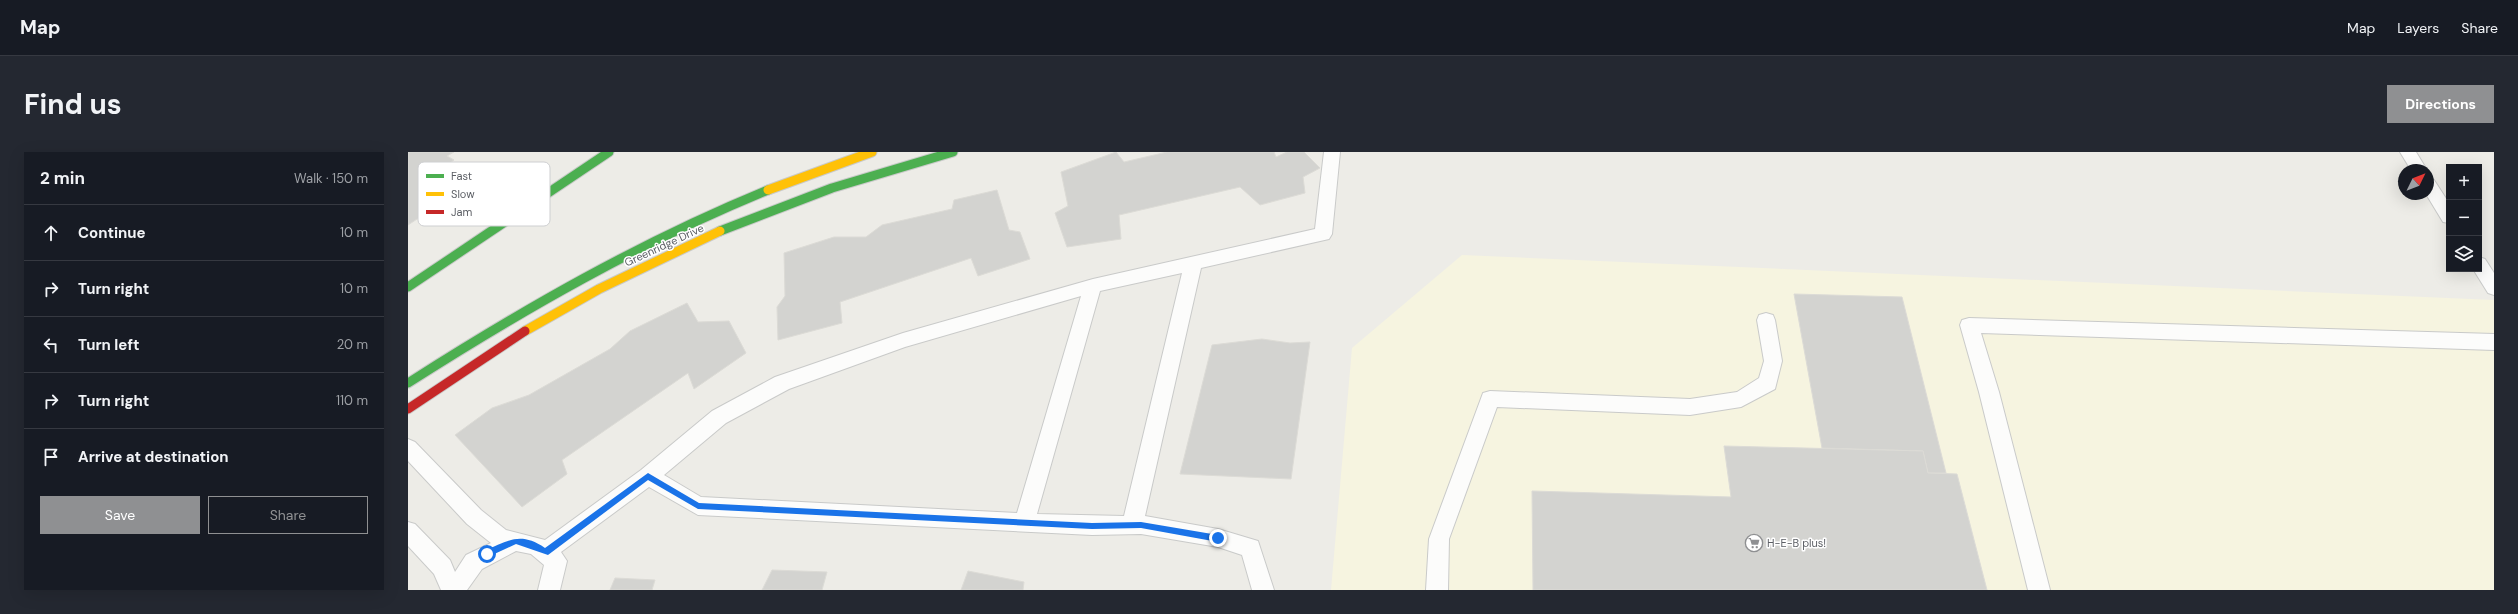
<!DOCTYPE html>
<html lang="en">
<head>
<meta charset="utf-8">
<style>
  body { margin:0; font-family:"DM Sans",sans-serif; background:#242831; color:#f1f3f6 }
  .controls { position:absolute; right:12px; top:12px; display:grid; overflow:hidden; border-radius:0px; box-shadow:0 4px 16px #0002 }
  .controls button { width:36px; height:36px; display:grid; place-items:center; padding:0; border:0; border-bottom:1px solid #363941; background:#171b24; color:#f1f3f6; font:20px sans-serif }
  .compass { position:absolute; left:1990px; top:12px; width:36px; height:36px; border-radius:50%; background:#171b24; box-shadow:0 4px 16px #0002; rotate:47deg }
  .stop { position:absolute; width:12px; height:12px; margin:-9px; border:3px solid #1a73e8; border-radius:50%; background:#fff }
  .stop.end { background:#1a73e8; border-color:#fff; box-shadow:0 1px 4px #0008 }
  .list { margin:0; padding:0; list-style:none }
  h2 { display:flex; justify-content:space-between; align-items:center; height:52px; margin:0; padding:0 16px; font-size:17px }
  h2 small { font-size:13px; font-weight:400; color:#9ea1a6 }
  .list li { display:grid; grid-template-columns:26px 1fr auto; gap:12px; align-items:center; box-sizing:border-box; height:56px; padding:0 16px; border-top:1px solid #363941 }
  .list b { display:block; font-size:15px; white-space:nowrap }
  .list em { font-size:13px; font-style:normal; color:#9ea1a6 }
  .actions { display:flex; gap:8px; padding:12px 16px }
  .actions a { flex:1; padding:9px 0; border:1px solid #8f9092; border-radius:0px; text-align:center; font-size:14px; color:#8f9092 }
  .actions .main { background:#8f9092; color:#fff }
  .icon { flex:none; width:22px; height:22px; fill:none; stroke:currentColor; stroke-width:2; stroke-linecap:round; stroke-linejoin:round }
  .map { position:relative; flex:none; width:2086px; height:438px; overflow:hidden; border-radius:0px }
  header { display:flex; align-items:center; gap:24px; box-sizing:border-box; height:56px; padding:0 20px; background:#171b24; border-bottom:1px solid #363941 }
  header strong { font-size:19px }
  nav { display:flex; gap:22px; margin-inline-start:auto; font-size:14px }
  .intro { display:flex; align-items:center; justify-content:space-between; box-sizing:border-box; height:96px; padding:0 24px }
  h1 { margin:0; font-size:28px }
  .button { padding:10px 18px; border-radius:0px; background:#8f9092; color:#fff; font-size:14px; font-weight:700 }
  main { display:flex; gap:24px; padding:0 24px }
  aside { flex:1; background:#171b24; border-radius:0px; box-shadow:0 4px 16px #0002 }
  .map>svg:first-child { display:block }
  .commercial { fill:#f6f4e0 }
  .building { fill:#d3d3d0; stroke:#dcdbd6 }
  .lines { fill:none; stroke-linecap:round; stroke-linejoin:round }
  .lane-casing { stroke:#c9cac9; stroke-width:2 }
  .fast-casing { stroke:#c9cac9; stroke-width:11 }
  .slow-casing { stroke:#c9cac9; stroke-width:11 }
  .jam-casing { stroke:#c9cac9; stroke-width:11 }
  .lane { fill:#fcfcfb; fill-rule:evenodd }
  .fast { stroke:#4caf50; stroke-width:9 }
  .slow { stroke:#ffc107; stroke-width:9 }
  .jam { stroke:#c62828; stroke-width:9 }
  .route { fill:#1a73e8 }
  .labels { text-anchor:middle; stroke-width:3; stroke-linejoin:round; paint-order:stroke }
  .street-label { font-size:11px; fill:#5c5f65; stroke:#fff }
  .poi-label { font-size:11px; fill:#5c5f65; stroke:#fff; text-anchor:start }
  .key { fill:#fff; stroke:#cecfd1; stroke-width:1 }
  .key-label { font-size:11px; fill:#5c5f65 }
</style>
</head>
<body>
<header>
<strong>Map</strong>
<nav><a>Map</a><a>Layers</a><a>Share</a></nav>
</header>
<div class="intro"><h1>Find us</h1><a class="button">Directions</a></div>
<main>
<aside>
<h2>2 min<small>Walk · 150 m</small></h2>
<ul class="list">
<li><svg class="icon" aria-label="ahead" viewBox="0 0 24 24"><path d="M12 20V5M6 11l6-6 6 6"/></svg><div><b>Continue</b></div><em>10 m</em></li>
<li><svg class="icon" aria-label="right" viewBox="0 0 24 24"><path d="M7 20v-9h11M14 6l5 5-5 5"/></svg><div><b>Turn right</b></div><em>10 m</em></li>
<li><svg class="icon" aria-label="left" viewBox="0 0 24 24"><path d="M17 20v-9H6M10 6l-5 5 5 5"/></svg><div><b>Turn left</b></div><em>20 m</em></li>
<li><svg class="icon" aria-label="right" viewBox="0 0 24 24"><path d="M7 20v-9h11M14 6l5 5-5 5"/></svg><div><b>Turn right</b></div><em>110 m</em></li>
<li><svg class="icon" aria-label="arrive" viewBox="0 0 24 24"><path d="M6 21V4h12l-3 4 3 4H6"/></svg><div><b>Arrive at destination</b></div></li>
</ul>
<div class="actions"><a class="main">Save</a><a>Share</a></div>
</aside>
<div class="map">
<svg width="2086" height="438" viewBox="0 0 2086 438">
  <rect width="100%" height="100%" fill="#edece7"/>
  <!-- commercial -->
  <path class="commercial" d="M 1054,103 L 2086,148 L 2086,438 L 923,438 L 944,196 Z"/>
  <!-- building -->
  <g class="building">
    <path d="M 0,0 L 46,0 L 39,4 L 46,8 L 40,12 L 54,21 L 45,27 L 58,35 L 0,73 Z"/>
    <path d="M 708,0 L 716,10 L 759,0 L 866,0 L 868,5 L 879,0 L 896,0 L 912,16 L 895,25 L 897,41 L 852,53 L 832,35 L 711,63 L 713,87 L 659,95 L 647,61 L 660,54 L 653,20 Z"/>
    <path d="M 589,38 L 601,78 L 612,80 L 622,107 L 570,124 L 563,106 L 432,150 L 434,171 L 370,188 L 369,155 L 377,144 L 376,101 L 426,85 L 458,85 L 474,73 L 544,57 L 546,48 Z"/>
    <path d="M 1386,142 L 1494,145 L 1538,321 L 1520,321 L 1515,299 L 1414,296 Z"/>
    <path d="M 279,151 L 290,170 L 321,169 L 338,201 L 286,237 L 280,221 L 154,308 L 159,322 L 114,355 L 47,283 L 84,256 L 121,243 L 202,197 L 222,179 Z"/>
    <path d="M 854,187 L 882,191 L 902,190 L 883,327 L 772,322 L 804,193 Z"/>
    <path d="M 1316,294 L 1515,299 L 1520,321 L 1549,322 L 1579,438 L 1125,438 L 1124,339 L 1323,345 Z"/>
    <path d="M 364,418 L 419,420 L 414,438 L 354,438 Z"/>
    <path d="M 560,419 L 616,430 L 615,438 L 553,438 Z"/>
    <path d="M 207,426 L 247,428 L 244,438 L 202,438 Z"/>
  </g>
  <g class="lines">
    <defs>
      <g id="lane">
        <path d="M 916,0 L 932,0 L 924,82 L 921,87 L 793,116 L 737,364 L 810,377 L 850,389 L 866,438 L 844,438 L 834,403 L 810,395 L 733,382 L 684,383 L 290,363 L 241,335 L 153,400 L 159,409 L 152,438 L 130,438 L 136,413 L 123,402 L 108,399 L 74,417 L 59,438 L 33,438 L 26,422 L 0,394 L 0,370 L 7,372 L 42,408 L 47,420 L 58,403 L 83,391 L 59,372 L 0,309 L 0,287 L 7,290 L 73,358 L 98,378 L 137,388 L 233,318 L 304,259 L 367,225 L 495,181 L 685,127 L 907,77 ZM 774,121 L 716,364 L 629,362 L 692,139 ZM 673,144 L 609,361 L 293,345 L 256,323 L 318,271 L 381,237 L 497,195 Z"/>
        <path d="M 1992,0 L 2008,0 L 2019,18 L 2003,18 Z"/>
        <path d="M 2020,26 L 2026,28 L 2041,51 L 2041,71 L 2035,70 L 2018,42 L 2020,42 Z"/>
        <path d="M 2071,105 L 2077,107 L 2086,121 L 2086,143 L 2080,141 L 2065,117 L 2071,117 Z"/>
        <path d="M 1358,161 L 1365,163 L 1367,168 L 1374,209 L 1367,237 L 1333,255 L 1282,263 L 1089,255 L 1041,387 L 1040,438 L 1018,438 L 1021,387 L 1075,241 L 1082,239 L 1282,247 L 1329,240 L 1351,226 L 1356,209 L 1349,168 L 1351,163 Z"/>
        <path d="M 1561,166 L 2086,182 L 2086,198 L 1573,181 L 1591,240 L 1642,438 L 1620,438 L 1571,240 L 1552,173 L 1554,168 Z"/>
      </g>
      <g id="fast">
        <path d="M 312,79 L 424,36 L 545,0"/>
        <path d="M 0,135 L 201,0"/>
        <path d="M 0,231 C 116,157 233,90 360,38"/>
      </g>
      <g id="slow">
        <path d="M 360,38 L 464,0"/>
        <path d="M 117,179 L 191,137 L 312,79"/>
      </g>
      <path id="jam" d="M 0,257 L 117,179"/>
    </defs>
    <!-- lane casing -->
    <use href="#lane" class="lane-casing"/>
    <!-- fast casing -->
    <use href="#fast" class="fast-casing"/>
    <!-- slow casing -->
    <use href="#slow" class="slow-casing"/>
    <!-- jam casing -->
    <use href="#jam" class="jam-casing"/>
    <!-- lane -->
    <use href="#lane" class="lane"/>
    <!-- fast -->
    <use href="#fast" class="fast"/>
    <!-- slow -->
    <use href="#slow" class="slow"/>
    <!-- jam -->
    <use href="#jam" class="jam"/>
  </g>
  <!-- route -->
  <path class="route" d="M 240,321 L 291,351 L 684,371 L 733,370 L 810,383 L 813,386 L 810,390 L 733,376 L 684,377 L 290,357 L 240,328 L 140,403 L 108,392 L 82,404 L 76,404 L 76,399 C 100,389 112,379 137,396 Z"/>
  <!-- icons -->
  <defs>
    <symbol id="supermarket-ring" viewBox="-11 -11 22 22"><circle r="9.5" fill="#fff" stroke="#8f9092" stroke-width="1.5"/><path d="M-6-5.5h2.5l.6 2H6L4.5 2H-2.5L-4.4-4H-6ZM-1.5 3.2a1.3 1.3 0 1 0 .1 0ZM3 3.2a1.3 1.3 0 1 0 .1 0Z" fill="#8f9092"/></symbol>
  </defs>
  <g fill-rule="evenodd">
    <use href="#supermarket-ring" x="1336" y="381" width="20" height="20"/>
  </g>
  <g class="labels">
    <!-- street labels -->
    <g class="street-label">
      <text transform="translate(256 93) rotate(-25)" y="4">Greenridge Drive</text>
    </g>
    <!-- poi labels -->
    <g class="poi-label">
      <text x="1359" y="395">H-E-B plus!</text>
    </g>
  </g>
  <!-- legend -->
  <rect x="10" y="10" width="132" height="64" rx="6" class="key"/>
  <rect x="18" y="22" width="18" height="4" fill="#4caf50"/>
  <rect x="18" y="40" width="18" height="4" fill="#ffc107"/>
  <rect x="18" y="58" width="18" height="4" fill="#c62828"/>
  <g class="key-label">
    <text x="43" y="28">Fast</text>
    <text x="43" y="46">Slow</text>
    <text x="43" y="64">Jam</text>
  </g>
</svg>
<div class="controls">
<button>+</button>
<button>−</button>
<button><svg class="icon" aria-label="layers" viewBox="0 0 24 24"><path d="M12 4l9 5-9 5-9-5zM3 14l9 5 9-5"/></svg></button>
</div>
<svg class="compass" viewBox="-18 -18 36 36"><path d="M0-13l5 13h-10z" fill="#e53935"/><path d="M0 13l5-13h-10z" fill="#9ea1a6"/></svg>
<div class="stop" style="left:79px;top:402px"></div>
<div class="stop end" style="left:810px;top:386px"></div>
</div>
</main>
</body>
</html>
